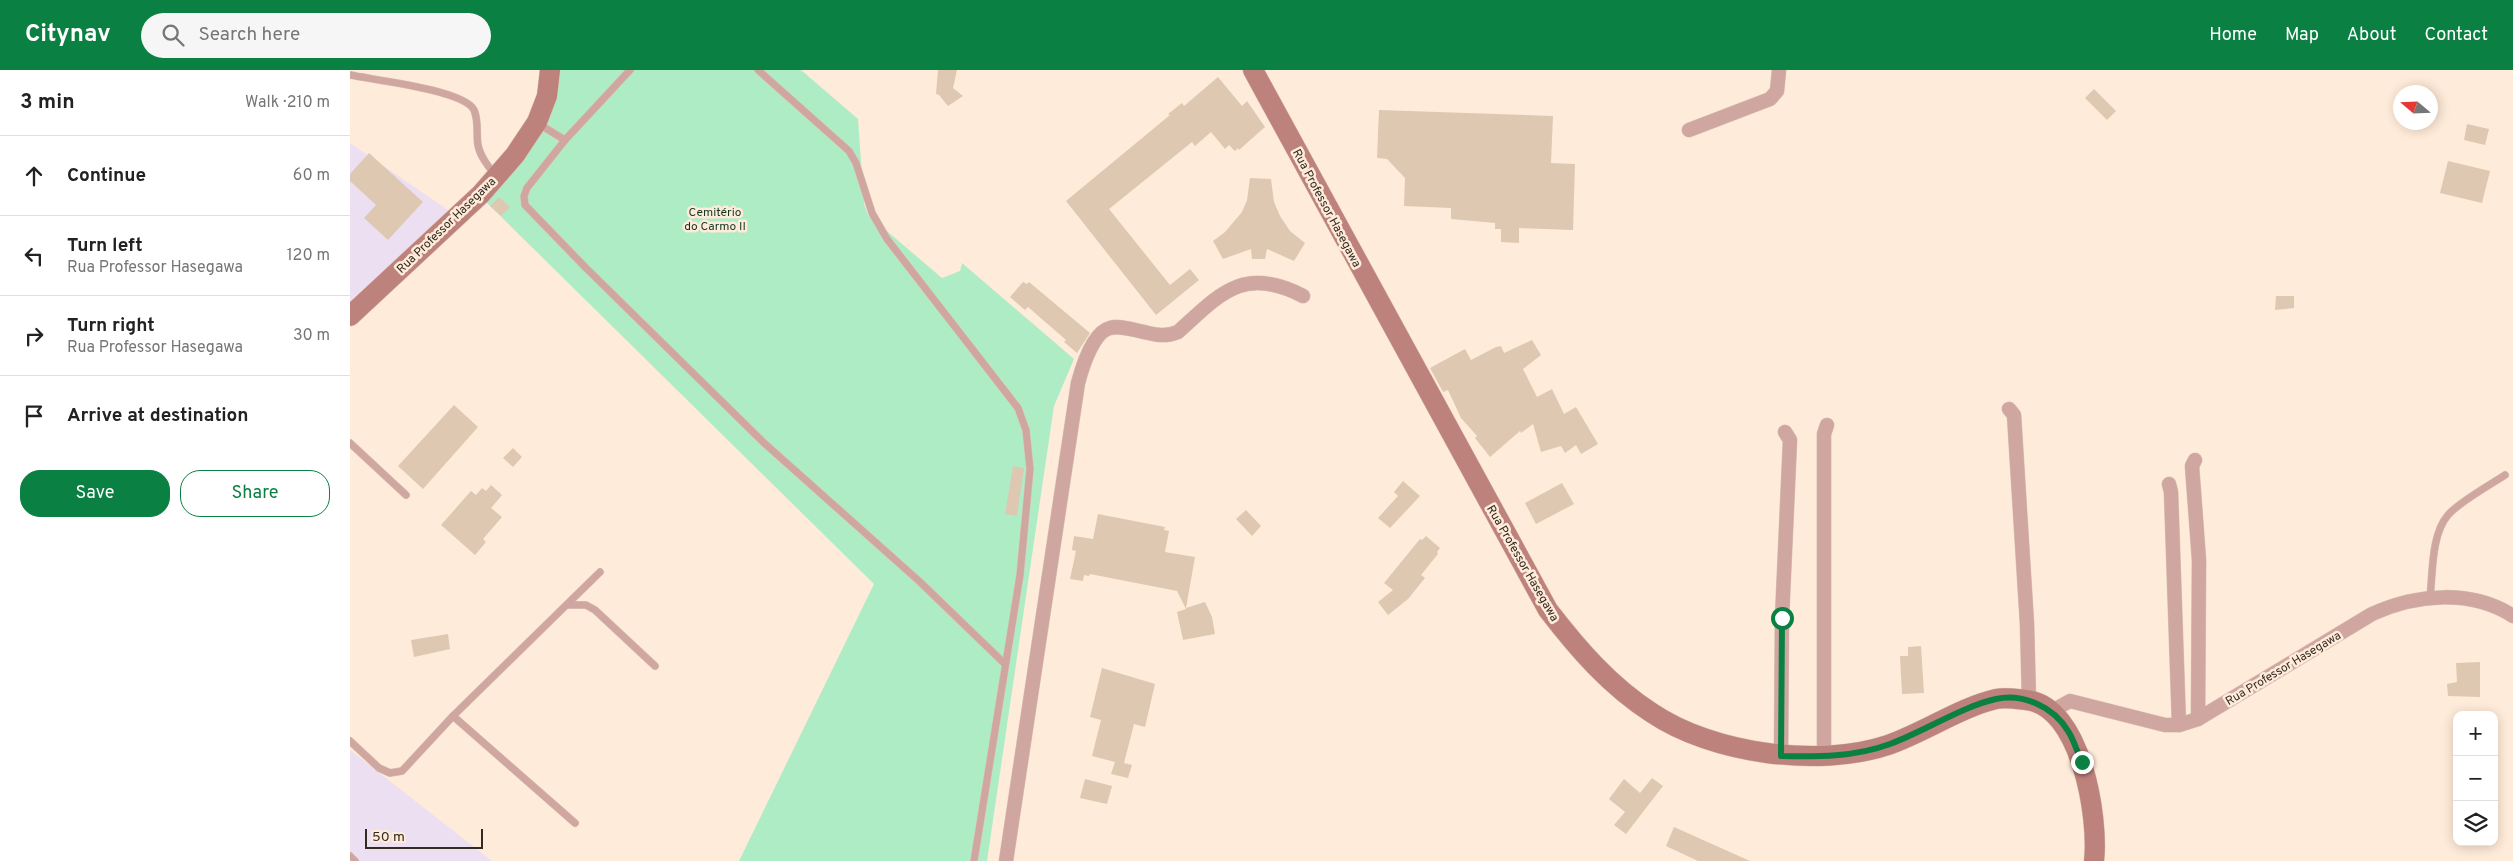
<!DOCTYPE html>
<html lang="en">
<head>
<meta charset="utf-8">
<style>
  body { margin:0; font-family:Overpass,sans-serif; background:#f6f6f6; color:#222 }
  .controls { position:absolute; right:15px; bottom:15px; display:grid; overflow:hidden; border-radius:10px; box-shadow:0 2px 12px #0003 }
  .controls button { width:45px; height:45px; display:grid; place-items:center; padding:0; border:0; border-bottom:1px solid #e0e0e0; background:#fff; color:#222; font:25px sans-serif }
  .compass { position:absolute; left:2043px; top:15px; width:45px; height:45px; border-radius:50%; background:#fff; box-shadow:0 2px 12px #0003; rotate:289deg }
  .scale { position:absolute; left:15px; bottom:12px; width:118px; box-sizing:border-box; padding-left:5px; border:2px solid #332a22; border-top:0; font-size:14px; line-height:18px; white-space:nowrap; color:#332a22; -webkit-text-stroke:4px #ffebd9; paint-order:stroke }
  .stop { position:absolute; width:15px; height:15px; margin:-11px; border:4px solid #0b8043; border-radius:50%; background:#fff }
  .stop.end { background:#0b8043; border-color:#fff; box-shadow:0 1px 5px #0008 }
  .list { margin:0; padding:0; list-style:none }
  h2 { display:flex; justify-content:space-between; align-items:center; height:65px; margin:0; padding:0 20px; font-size:21px }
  h2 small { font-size:16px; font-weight:400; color:#767676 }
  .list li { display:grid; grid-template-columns:32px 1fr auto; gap:15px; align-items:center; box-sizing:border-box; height:80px; padding:0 20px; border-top:1px solid #e0e0e0 }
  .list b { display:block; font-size:19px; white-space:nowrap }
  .list p { margin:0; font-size:16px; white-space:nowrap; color:#767676 }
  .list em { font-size:16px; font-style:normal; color:#767676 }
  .actions { display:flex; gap:10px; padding:15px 20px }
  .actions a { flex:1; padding:11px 0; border:1px solid #0b8043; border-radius:20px; text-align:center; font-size:18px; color:#0b8043 }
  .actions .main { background:#0b8043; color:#fff }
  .icon { flex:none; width:28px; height:28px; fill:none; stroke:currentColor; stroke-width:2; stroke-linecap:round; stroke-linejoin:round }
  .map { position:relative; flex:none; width:2163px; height:791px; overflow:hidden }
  header { display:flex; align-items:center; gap:30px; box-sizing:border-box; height:70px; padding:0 25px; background:#0b8043; color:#fff }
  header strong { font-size:24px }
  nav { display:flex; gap:28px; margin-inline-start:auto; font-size:18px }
  .search { width:350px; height:45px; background:#f6f6f6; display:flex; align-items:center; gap:12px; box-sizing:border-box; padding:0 18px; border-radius:28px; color:#767676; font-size:19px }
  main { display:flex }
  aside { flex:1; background:#fff }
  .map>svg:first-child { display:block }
  .industrial { fill:#eddff2 }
  .green { fill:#aeecc5 }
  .building { fill:#dfc8b2 }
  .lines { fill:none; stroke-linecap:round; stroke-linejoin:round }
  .lane-casing { stroke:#dac8b8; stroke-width:8 }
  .street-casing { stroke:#dac8b8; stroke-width:15 }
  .secondary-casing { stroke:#dac8b8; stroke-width:21 }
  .lane { stroke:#d0a6a1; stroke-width:7 }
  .street { stroke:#d0a6a1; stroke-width:14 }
  .secondary { stroke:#be827c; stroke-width:20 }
  .route { stroke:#0b8043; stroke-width:6 }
  .labels { text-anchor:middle; stroke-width:5; stroke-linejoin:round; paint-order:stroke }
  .street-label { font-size:12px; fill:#332a22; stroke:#ffebd9 }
  .park-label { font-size:12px; fill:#123723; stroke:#ffebd9 }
</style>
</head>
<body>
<header>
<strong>Citynav</strong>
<div class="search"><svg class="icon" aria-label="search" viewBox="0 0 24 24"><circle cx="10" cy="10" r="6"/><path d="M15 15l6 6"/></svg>Search here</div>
<nav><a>Home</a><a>Map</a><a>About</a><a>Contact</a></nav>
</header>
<main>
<aside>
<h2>3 min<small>Walk · 210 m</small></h2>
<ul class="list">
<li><svg class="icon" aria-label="ahead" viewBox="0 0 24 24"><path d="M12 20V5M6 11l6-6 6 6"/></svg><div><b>Continue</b></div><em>60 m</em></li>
<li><svg class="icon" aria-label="left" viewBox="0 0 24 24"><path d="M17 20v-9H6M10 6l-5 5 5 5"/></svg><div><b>Turn left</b><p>Rua Professor Hasegawa</p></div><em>120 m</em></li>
<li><svg class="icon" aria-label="right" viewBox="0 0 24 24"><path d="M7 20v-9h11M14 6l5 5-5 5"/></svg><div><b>Turn right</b><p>Rua Professor Hasegawa</p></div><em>30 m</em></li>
<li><svg class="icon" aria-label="arrive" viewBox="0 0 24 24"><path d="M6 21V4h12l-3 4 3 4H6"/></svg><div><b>Arrive at destination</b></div></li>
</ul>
<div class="actions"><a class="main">Save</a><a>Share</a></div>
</aside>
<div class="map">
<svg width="2163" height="791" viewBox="0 0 2163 791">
  <rect width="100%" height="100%" fill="#ffebd9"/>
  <!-- industrial -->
  <g class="industrial">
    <path d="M 0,73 L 101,142 L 0,243 Z"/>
    <path d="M 0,680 L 142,791 L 0,791 Z"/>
  </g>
  <!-- green -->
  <path class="green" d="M 204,0 L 451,0 L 508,49 L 514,134 L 518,145 L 592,208 L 610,201 L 612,193 L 724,289 L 704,336 L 637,791 L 389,791 L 524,514 L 134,130 Z"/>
  <!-- building -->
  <g class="building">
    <path d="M 588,0 L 607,0 L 603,18 L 613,26 L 598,36 L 589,25 L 586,24 Z"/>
    <path d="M 868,7 L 892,36 L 897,31 L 915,57 L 889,80 L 888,78 L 885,81 L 879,75 L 875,79 L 861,62 L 845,76 L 842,72 L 759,139 L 820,215 L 840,199 L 849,210 L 806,245 L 716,131 L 820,45 L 818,44 L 832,33 L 834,36 Z"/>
    <path d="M 1744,19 L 1766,41 L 1757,50 L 1735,28 Z"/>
    <path d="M 1029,40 L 1203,46 L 1201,93 L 1225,94 L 1223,160 L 1169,158 L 1169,173 L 1151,172 L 1151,159 L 1145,159 L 1145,153 L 1101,149 L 1101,138 L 1054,136 L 1055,108 L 1037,89 L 1027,88 Z"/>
    <path d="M 2117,54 L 2139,59 L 2135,75 L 2114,70 Z"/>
    <path d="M 19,83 L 73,132 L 38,170 L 14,148 L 26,135 L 0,111 L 0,104 Z"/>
    <path d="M 2098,91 L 2140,101 L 2132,133 L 2090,123 Z"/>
    <path d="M 900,108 L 921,109 L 924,132 L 930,146 L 940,161 L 955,173 L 944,191 L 917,179 L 915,189 L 902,189 L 901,179 L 873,189 L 863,171 L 875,162 L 892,142 L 897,130 Z"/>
    <path d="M 149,127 L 160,137 L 151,146 L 140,136 Z"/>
    <path d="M 673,212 L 677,214 L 679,212 L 740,263 L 727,283 L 714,272 L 716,270 L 678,237 L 675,240 L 660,227 Z"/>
    <path d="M 1926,226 L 1944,226 L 1944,238 L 1925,240 Z"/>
    <path d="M 1182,270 L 1191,285 L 1173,299 L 1187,327 L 1202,319 L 1214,344 L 1226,337 L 1248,374 L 1231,384 L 1226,375 L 1215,383 L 1211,376 L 1191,382 L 1183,354 L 1171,363 L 1170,361 L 1140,387 L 1125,368 L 1127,366 L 1111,348 L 1098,320 L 1093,322 L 1080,298 L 1115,279 L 1121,290 L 1146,277 L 1151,276 L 1154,283 Z"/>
    <path d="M 104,335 L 128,357 L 73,419 L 48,396 Z"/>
    <path d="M 163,378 L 172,387 L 163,397 L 153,388 Z"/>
    <path d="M 663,396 L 674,398 L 667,446 L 655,444 Z"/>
    <path d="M 1053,411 L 1070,426 L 1040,458 L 1028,448 L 1048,426 L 1044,422 Z"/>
    <path d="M 1212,413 L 1224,434 L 1186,454 L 1175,433 Z"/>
    <path d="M 141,415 L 152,425 L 141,438 L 152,447 L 133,469 L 136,472 L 125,485 L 91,455 L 121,421 L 126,425 L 132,418 L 136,421 Z"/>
    <path d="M 896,440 L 911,456 L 902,466 L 886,449 Z"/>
    <path d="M 748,444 L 815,457 L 814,460 L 819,461 L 815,482 L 845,487 L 836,538 L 855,532 L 862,547 L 865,564 L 833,570 L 827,542 L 836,539 L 827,521 L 740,504 L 739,506 L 734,505 L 733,511 L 720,509 L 726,481 L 722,480 L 724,466 L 743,469 Z"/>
    <path d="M 1076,466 L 1090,478 L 1087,482 L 1088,484 L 1071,505 L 1075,508 L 1058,529 L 1038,545 L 1028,532 L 1043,520 L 1034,513 L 1070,469 L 1072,470 Z"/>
    <path d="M 98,564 L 100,579 L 64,587 L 61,570 Z"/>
    <path d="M 1571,576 L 1574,623 L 1552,624 L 1550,586 L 1558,586 L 1558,577 Z"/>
    <path d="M 2130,592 L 2130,627 L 2098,626 L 2097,614 L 2107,612 L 2106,593 Z"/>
    <path d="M 752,598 L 805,614 L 795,657 L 784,654 L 774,693 L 782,695 L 778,708 L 761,704 L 765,692 L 742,686 L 751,650 L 740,647 Z"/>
    <path d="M 1302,708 L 1313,716 L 1276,764 L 1264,755 L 1275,742 L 1259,729 L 1274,709 L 1290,723 Z"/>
    <path d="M 735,709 L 762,716 L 757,734 L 730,728 Z"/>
    <path d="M 1324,757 L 1400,791 L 1348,791 L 1316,776 Z"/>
  </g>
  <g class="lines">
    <defs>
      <g id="lane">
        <path d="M 408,0 L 499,81 L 506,93 L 522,143 L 537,169 L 668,338 L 676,360 L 680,399 L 670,505 L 624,791"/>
        <path d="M 0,5 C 24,10 114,20 124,40 C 129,51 126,64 128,75 C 130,86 138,96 145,105"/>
        <path d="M 187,53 L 215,70 L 280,0"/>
        <path d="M 215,70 L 177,118 L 174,126 L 175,135 L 235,197 L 413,372 L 569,511 L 655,594"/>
        <path d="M 0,373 L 56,425"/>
        <path d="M 2080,527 C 2083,502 2081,465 2098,445 C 2109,432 2140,415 2155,405"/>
        <path d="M 220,533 L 218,535 L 236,535 L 245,540 L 305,596"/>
        <path d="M 103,646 L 225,753"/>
        <path d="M 0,671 L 29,698 L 40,703 L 52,701 L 103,646 L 250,502"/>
        <path d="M 0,786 L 5,791"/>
      </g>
      <g id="street">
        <path d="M 1339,60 L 1420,29 L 1427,21 L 1429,0"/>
        <path d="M 1659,339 L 1664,345 L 1677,554 L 1679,630"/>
        <path d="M 1845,390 L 1842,396 L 1849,490 L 1848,649"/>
        <path d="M 1819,414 L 1821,422 L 1829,655"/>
        <path d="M 1702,641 L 1720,631 L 1815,655 L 1829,655 L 1848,649 L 2022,544 C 2066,524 2121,519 2163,546"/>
        <path d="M 1431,686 L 1432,548 L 1440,370 L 1435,362"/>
        <path d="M 1474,687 L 1474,364 L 1477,355"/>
        <path d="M 656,791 L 728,313 C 732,298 743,262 760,258 C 770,255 783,260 794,262 C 806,265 816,267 828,262 C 870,224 893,195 953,226"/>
      </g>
      <g id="secondary">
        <path d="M 903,0 L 1198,540 C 1228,579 1260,616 1302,643 C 1363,684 1469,698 1538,675 C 1573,663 1611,637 1646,629 C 1655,627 1667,629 1676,630 C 1731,635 1749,748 1744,791"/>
        <path d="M 0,246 L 131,124 L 165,85 L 187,52 L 197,26 L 200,0"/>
      </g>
    </defs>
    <!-- lane casing -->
    <use href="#lane" class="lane-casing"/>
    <!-- street casing -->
    <use href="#street" class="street-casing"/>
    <!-- secondary casing -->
    <use href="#secondary" class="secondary-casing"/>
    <!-- lane -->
    <use href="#lane" class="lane"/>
    <!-- street -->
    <use href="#street" class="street"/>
    <!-- secondary -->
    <use href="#secondary" class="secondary"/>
  </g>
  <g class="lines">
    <!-- route -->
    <path class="route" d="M 1432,548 L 1431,686 C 1467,687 1505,687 1540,674 C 1573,662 1613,636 1646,629 C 1673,623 1704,637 1718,661 C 1724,670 1727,682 1732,692"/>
  </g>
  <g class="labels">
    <!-- street labels -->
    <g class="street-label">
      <text transform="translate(977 138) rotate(62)" y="4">Rua Professor Hasegawa</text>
      <text transform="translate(96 155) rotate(-44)" y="4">Rua Professor Hasegawa</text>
      <text transform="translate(1173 493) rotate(60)" y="4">Rua Professor Hasegawa</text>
      <text transform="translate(1933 598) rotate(-31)" y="4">Rua Professor Hasegawa</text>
    </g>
    <!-- park labels -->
    <g class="park-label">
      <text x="365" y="146">Cemitério<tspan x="365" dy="14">do Carmo II</tspan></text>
    </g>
  </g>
</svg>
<div class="controls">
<button>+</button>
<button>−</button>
<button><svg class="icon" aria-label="layers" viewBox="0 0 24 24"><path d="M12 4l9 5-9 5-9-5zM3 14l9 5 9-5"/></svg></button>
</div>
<svg class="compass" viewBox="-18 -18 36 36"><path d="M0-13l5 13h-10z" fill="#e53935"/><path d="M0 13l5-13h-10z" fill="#767676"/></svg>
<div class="scale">50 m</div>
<div class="stop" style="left:1432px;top:548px"></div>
<div class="stop end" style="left:1732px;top:692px"></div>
</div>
</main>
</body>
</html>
